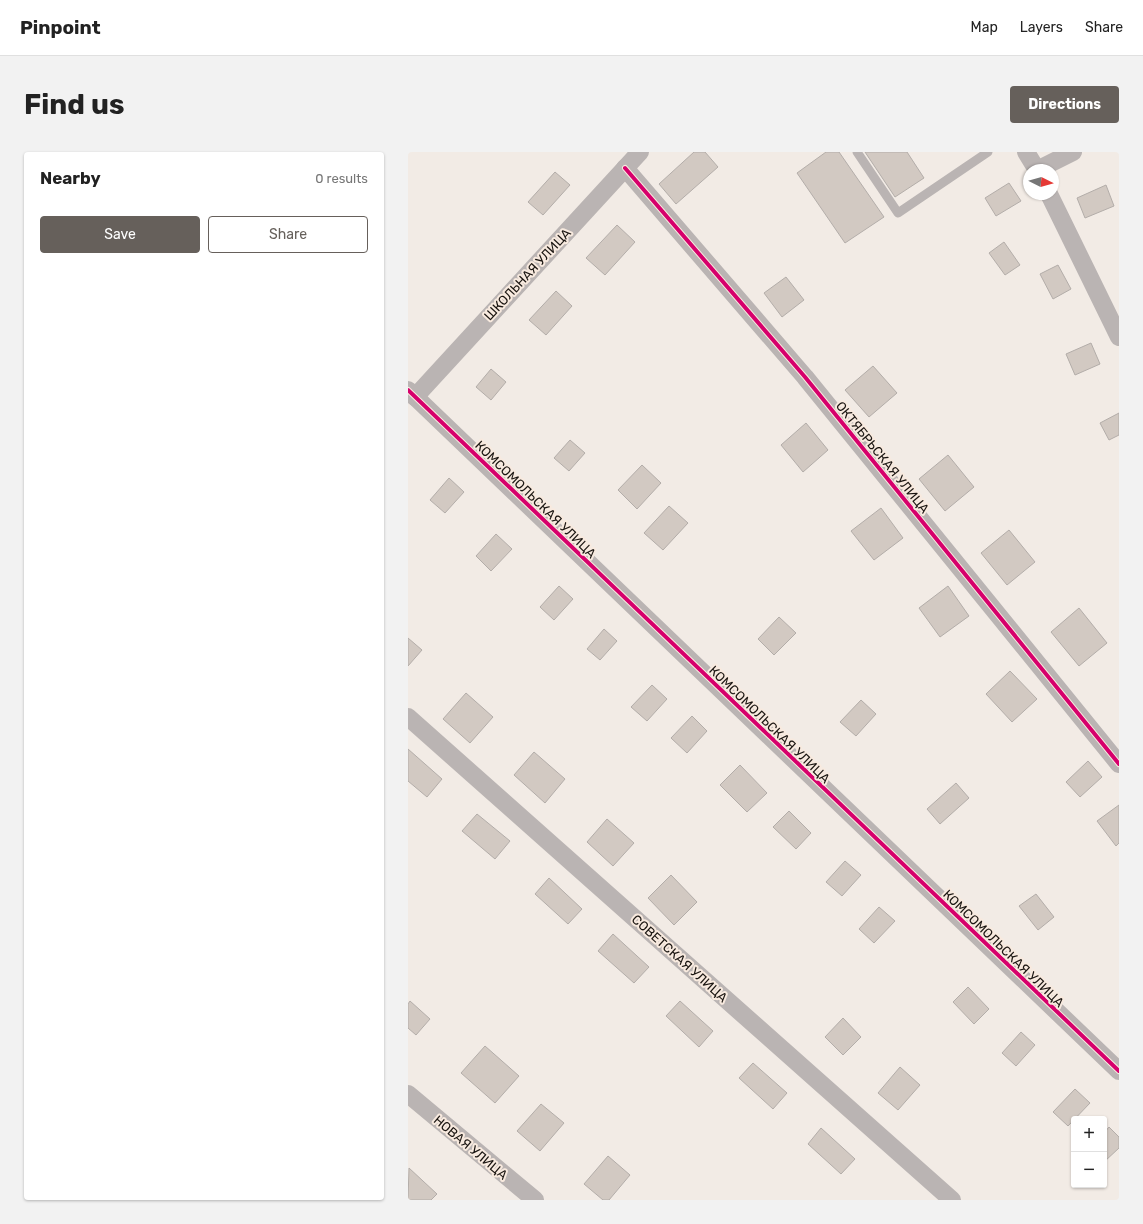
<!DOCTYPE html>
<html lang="en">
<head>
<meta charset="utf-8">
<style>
  body { margin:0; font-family:Rubik,sans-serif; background:#f2f2f2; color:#222 }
  .controls { position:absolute; right:12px; bottom:12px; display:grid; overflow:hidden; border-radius:4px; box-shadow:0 1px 3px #0004 }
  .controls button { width:36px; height:36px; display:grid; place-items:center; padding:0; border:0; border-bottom:1px solid #e0e0e0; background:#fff; color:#222; font:20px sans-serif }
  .compass { position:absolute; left:615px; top:12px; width:36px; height:36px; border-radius:50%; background:#fff; box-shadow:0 1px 3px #0004; rotate:95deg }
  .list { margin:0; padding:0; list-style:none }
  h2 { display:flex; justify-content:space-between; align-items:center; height:52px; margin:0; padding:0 16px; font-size:17px }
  h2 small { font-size:13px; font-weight:400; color:#767676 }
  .actions { display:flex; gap:8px; padding:12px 16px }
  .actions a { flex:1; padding:9px 0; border:1px solid #66605b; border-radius:4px; text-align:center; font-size:14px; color:#66605b }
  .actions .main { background:#66605b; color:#fff }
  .map { position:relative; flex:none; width:711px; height:1048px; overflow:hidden; border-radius:4px }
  header { display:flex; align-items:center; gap:24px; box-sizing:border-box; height:56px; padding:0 20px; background:#fff; border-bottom:1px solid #e0e0e0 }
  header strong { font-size:19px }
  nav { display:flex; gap:22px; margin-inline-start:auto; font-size:14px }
  .intro { display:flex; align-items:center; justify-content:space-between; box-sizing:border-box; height:96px; padding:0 24px }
  h1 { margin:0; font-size:28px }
  .button { padding:10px 18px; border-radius:4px; background:#66605b; color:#fff; font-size:14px; font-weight:700 }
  main { display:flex; gap:24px; padding:0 24px }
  aside { flex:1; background:#fff; border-radius:4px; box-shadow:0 1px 3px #0004 }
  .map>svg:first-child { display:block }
  .building { fill:#d2c9c2; stroke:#b3ada9 }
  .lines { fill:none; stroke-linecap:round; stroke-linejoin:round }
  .lane { stroke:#bab4b3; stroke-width:9 }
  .street { stroke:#bab4b3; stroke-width:18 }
  .cycleway-casing { stroke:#f8eadf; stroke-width:6 }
  .cycleway { stroke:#d6006c; stroke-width:4 }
  .labels { text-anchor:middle; stroke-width:4; stroke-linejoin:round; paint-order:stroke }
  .street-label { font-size:13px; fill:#1a1511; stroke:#f8eadf }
</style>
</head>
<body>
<header>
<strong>Pinpoint</strong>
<nav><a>Map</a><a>Layers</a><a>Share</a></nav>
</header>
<div class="intro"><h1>Find us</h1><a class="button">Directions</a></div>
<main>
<aside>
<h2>Nearby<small>0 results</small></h2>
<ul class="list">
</ul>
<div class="actions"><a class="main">Save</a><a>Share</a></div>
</aside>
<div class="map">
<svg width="711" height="1048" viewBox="0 0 711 1048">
  <rect width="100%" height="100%" fill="#f2ebe5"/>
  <!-- building -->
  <g class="building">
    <path d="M 286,0 L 297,0 L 310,15 L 268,52 L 251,32 Z"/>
    <path d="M 418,0 L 431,0 L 476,65 L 437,91 L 389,21 Z"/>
    <path d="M 457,0 L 499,0 L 516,26 L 487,45 Z"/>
    <path d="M 147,20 L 162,33 L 135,63 L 120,50 Z"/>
    <path d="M 601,31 L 613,49 L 588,64 L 577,46 Z"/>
    <path d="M 698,33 L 706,54 L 677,66 L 669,46 Z"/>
    <path d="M 209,73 L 227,90 L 197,123 L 178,106 Z"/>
    <path d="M 596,90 L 612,113 L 597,123 L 581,101 Z"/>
    <path d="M 650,113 L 663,137 L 645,147 L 632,122 Z"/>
    <path d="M 378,125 L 396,148 L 374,165 L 356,141 Z"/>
    <path d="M 148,139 L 164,154 L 138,183 L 121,168 Z"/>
    <path d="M 683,191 L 692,212 L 667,223 L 658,202 Z"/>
    <path d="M 465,214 L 489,241 L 461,265 L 437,238 Z"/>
    <path d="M 83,217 L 98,230 L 83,248 L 68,235 Z"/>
    <path d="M 711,261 L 711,283 L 701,288 L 692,271 Z"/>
    <path d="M 398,271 L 420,298 L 395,320 L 373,293 Z"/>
    <path d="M 162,288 L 177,301 L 161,319 L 146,306 Z"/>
    <path d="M 540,303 L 566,335 L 537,359 L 511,327 Z"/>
    <path d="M 234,313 L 253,331 L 229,357 L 210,338 Z"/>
    <path d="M 41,326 L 56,340 L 37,361 L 22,348 Z"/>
    <path d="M 261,354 L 280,371 L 255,398 L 236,381 Z"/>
    <path d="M 473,356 L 495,386 L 466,408 L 443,379 Z"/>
    <path d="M 601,378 L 627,410 L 599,433 L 573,401 Z"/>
    <path d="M 88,382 L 104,397 L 83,419 L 68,404 Z"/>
    <path d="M 151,434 L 165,447 L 146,468 L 132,455 Z"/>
    <path d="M 540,434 L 561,464 L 532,485 L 511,456 Z"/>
    <path d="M 671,456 L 699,491 L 671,514 L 643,480 Z"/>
    <path d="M 371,465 L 388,481 L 366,503 L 350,487 Z"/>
    <path d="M 196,477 L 209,489 L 192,508 L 179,497 Z"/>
    <path d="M 0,486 L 14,498 L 0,514 Z"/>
    <path d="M 602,519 L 629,547 L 604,570 L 578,542 Z"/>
    <path d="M 244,533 L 259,547 L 239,569 L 223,555 Z"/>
    <path d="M 58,541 L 85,565 L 62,591 L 35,567 Z"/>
    <path d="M 453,548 L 468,562 L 448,584 L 432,570 Z"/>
    <path d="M 284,564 L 299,579 L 279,601 L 263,586 Z"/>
    <path d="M 0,597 L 34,627 L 19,645 L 0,629 Z"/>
    <path d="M 126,600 L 157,627 L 137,651 L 106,623 Z"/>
    <path d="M 680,609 L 694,625 L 672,645 L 658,630 Z"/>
    <path d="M 332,613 L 359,641 L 339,660 L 312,633 Z"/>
    <path d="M 548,631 L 561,646 L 532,672 L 519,657 Z"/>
    <path d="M 711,653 L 711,691 L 708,694 L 689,669 Z"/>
    <path d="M 381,659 L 403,681 L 388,697 L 365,675 Z"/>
    <path d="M 69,662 L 102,689 L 87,707 L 54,679 Z"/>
    <path d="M 199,667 L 226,691 L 205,714 L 179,690 Z"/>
    <path d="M 437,709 L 453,723 L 434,744 L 418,730 Z"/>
    <path d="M 263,723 L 289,750 L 266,773 L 240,746 Z"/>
    <path d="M 141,726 L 174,757 L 160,772 L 127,742 Z"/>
    <path d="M 628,742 L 646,765 L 630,778 L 611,754 Z"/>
    <path d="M 471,755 L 487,769 L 466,791 L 451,777 Z"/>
    <path d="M 205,782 L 241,815 L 226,831 L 190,799 Z"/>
    <path d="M 560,835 L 581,857 L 566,872 L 545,850 Z"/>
    <path d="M 2,849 L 22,867 L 8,883 L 0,876 L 0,852 Z"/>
    <path d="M 272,849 L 305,879 L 291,895 L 258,864 Z"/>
    <path d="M 435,866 L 453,885 L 435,903 L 417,885 Z"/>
    <path d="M 613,880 L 627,893 L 608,914 L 594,901 Z"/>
    <path d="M 77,894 L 111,924 L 87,951 L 53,921 Z"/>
    <path d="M 345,911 L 379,941 L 365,957 L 331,926 Z"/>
    <path d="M 492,915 L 512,933 L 490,958 L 470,941 Z"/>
    <path d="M 667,937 L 682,951 L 660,974 L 645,960 Z"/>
    <path d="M 133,952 L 156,971 L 132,999 L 109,979 Z"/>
    <path d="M 701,975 L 711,985 L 711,996 L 696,1010 L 696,981 Z"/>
    <path d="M 413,976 L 447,1007 L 433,1022 L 400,992 Z"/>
    <path d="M 200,1004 L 222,1023 L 201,1048 L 195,1048 L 176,1032 Z"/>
    <path d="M 1,1016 L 29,1042 L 23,1048 L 0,1048 Z"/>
  </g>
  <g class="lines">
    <!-- lane -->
    <path class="lane" d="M 449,0 L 490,61 L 580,0"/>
    <!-- street -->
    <g class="street">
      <path d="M 618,0 L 629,18"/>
      <path d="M 217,16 L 397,225 L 711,612"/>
      <path d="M 629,18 L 665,0"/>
      <path d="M 641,42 L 711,185"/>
      <path d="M 0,238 L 711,919"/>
      <path d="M 7,245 L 232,0"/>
      <path d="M 0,565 L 544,1048"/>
      <path d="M 0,942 L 127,1048"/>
    </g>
    <defs>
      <g id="cycleway">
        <path d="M 217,16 L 397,225 L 711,612"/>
        <path d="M 0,238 L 711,919"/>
      </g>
    </defs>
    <!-- cycleway casing -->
    <use href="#cycleway" class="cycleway-casing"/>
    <!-- cycleway -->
    <use href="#cycleway" class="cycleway"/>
  </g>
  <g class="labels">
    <!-- street labels -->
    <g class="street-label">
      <text transform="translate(119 122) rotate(-47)" y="5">ШКОЛЬНАЯ УЛИЦА</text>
      <text transform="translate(475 305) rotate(51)" y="5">ОКТЯБРЬСКАЯ УЛИЦА</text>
      <text transform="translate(128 347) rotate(44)" y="5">КОМСОМОЛЬСКАЯ УЛИЦА</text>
      <text transform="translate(362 572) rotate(44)" y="5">КОМСОМОЛЬСКАЯ УЛИЦА</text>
      <text transform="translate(596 796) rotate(44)" y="5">КОМСОМОЛЬСКАЯ УЛИЦА</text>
      <text transform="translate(272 806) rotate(42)" y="5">СОВЕТСКАЯ УЛИЦА</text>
      <text transform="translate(63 995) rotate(40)" y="5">НОВАЯ УЛИЦА</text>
    </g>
  </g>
</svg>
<div class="controls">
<button>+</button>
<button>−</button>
</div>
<svg class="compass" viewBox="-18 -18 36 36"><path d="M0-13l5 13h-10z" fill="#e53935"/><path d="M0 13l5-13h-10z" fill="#767676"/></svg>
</div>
</main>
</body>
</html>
